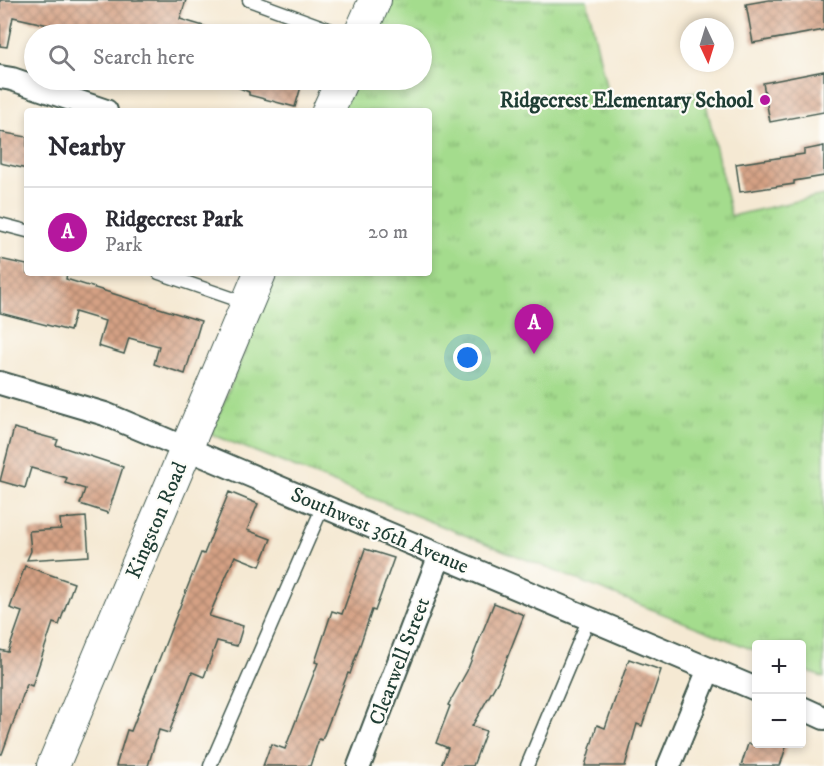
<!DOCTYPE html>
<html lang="en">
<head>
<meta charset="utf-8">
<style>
  body { margin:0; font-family:"IM FELL DW Pica",serif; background:#f2f2f3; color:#2b2b33 }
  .controls { position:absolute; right:18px; bottom:18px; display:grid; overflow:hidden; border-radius:6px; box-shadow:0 3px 9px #0003 }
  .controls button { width:54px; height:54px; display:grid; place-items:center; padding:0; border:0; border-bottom:2px solid #e1e1e2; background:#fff; color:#2b2b33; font:30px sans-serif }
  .compass { position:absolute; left:680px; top:18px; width:54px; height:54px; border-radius:50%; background:#fff; box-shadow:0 3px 9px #0003; rotate:176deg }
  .you { position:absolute; left:468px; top:358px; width:21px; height:21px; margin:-15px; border:4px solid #fff; border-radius:50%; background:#1a73e8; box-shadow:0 0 0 9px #1a73e833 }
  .badge { display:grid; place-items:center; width:39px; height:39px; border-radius:50%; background:#b5179e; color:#fff; font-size:20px; font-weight:700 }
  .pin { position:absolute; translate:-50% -50px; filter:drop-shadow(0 2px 3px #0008) }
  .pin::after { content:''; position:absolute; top:32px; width:21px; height:18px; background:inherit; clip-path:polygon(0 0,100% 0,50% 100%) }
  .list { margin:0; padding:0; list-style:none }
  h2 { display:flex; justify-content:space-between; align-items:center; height:78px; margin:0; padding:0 24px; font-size:26px }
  h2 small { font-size:20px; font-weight:400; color:#7c7c81 }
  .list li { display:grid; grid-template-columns:39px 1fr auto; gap:18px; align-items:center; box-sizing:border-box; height:90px; padding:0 24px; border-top:2px solid #e1e1e2 }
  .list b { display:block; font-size:22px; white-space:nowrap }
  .list p { margin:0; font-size:20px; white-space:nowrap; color:#7c7c81 }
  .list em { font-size:20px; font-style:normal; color:#7c7c81 }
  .icon { flex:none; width:33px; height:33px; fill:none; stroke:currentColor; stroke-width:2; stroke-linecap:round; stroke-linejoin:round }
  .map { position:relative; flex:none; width:824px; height:766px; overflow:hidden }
  .search { position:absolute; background:#fff; box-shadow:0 3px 9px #0003; left:24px; top:24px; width:408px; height:66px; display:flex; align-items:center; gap:15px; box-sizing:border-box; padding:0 21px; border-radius:33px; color:#7c7c81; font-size:22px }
  .panel { position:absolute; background:#fff; box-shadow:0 3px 9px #0003; left:24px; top:108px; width:408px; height:168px; border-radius:6px }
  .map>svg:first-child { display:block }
  .grass { fill:url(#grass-tufts); stroke:#628c60; stroke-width:1.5 }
  .building { fill:url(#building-cross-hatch) }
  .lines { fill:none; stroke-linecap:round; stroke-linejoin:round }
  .lane-casing { stroke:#3f574c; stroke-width:15 }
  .street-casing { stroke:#3f574c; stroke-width:26 }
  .secondary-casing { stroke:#3f574c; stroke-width:34 }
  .lane { stroke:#fff; stroke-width:12 }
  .street { stroke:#fff; stroke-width:22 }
  .secondary { stroke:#fff; stroke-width:32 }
  .poi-dot { fill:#b5179e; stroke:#fdfcf7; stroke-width:2 }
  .labels { text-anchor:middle; stroke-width:4.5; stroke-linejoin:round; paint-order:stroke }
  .poi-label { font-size:21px; font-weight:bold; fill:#1f3d34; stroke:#fdfcf7; text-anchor:end }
  .street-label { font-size:21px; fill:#1f3d34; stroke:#fdfcf7 }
</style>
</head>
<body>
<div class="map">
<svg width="824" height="766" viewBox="0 0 824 766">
  <defs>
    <pattern id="grass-tufts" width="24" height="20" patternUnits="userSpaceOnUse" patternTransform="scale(1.5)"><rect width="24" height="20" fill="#a4dc8d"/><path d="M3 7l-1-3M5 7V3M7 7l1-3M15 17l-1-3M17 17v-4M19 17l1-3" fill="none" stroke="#85b474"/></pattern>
    <pattern id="building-cross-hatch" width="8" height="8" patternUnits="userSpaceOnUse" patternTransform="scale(1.5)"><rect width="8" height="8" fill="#d5a184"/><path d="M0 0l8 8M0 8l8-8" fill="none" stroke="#ac846d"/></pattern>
  </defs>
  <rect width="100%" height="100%" fill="#fdfcf7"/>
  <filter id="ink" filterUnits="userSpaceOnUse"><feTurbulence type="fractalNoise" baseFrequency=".0167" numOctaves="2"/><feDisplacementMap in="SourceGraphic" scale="12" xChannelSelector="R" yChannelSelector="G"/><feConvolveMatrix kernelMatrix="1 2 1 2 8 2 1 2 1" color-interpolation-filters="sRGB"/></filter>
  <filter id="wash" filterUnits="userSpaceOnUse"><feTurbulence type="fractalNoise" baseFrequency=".008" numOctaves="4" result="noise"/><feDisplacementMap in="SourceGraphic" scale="24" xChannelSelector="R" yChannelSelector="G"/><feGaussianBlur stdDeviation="1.35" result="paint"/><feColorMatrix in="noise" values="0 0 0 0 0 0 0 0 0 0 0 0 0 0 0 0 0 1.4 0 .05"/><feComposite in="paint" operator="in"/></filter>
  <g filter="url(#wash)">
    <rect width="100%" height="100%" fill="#f5e9d3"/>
    <!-- grass -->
    <path class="grass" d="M 385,0 L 587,0 L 611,109 L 703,90 L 731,216 L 824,195 L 824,678 L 802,669 L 802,644 L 756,644 L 756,651 L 211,434 L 276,273 L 429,273 L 429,111 L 341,111 L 353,80 L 422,80 L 422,34 L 371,34 Z"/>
    <g id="blocks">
      <!-- building -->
      <g class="building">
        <path d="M 0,0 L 186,0 L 180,19 L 217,30 L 217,34 L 88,34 L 13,17 L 7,47 L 0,46 Z"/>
        <path d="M 769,0 L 824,0 L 824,30 L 753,43 L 746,4 Z"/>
        <path d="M 824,71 L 824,112 L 770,122 L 763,83 Z"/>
        <path d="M 221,80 L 303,80 L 295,107 L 249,95 L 249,92 Z"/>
        <path d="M 0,132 L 27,137 L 27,169 L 0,163 Z"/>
        <path d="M 824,146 L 824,176 L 794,181 L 794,184 L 740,192 L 736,164 L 804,154 L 804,150 Z"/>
        <path d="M 0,259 L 27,265 L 27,273 L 67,273 L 66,279 L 201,321 L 185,374 L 154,364 L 159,346 L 129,338 L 124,354 L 98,346 L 105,321 L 75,312 L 70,331 L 0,313 Z"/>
        <path d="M 14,428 L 58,440 L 56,445 L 123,467 L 108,513 L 80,504 L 85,489 L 65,483 L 67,478 L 31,468 L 25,488 L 0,481 Z"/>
        <path d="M 229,492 L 258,504 L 247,530 L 271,539 L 260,566 L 235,556 L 209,616 L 243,626 L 237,646 L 217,641 L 204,677 L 192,672 L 169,733 L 159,730 L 148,766 L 116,766 L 127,730 L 131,731 L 184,596 L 201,553 L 204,554 Z"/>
        <path d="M 86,517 L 89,556 L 27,560 L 31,551 L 29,531 L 61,529 L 60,519 Z"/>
        <path d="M 365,549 L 394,558 L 375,611 L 372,610 L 350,674 L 348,673 L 322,740 L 319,739 L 310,766 L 263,766 L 271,744 L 285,749 L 318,663 L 315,662 L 332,611 L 342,614 Z"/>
        <path d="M 25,566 L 74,583 L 59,625 L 53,623 L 32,686 L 27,684 L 2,754 L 0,754 L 0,650 L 8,652 L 22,612 L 10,608 Z"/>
        <path d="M 494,603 L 524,615 L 498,681 L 472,726 L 486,731 L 473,766 L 441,766 L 448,748 L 436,743 L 450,706 L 448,705 L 467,671 Z"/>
        <path d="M 629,659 L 661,670 L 642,726 L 637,724 L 625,766 L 585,766 L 597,725 L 605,728 Z"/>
        <path d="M 748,744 L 787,744 L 780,766 L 741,766 Z"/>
      </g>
    </g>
  </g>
  <g filter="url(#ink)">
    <use href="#blocks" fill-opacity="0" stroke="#3f574c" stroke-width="1.5"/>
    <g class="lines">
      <defs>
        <g id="lane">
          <path d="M 249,0 L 342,34"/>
          <path d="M 0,224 L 27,231"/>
          <path d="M 159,273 L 246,303"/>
          <path d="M 210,766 L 323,506"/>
          <path d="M 527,766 L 589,618"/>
        </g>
        <g id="street">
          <path d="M 0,77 L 12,79 L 106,111"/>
          <path d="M 0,383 L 105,414 L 756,689"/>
          <path d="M 802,708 L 824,718"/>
          <path d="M 359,766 L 440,555"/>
          <path d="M 669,766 L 709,669"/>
        </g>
        <g id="secondary">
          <path d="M 360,34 L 375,0"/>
          <path d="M 328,111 L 342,80"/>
          <path d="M 53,766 L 260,273"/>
        </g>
      </defs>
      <!-- lane casing -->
      <use href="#lane" class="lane-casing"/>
      <!-- street casing -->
      <use href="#street" class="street-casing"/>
      <!-- secondary casing -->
      <use href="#secondary" class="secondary-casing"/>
      <!-- lane -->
      <use href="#lane" class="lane"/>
      <!-- street -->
      <use href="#street" class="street"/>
      <!-- secondary -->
      <use href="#secondary" class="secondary"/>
    </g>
  </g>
  <!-- markers -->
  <circle class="poi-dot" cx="765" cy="100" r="6"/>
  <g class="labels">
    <!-- poi labels -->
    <g class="poi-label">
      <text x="753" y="107">Ridgecrest Elementary School</text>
    </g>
    <!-- street labels -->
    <g class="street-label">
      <text transform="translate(156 520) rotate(-67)" y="7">Kingston Road</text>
      <text transform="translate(380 530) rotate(23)" y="7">Southwest 36th Avenue</text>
      <text transform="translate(399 661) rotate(-69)" y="7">Clearwell Street</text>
    </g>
  </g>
</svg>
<div class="controls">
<button>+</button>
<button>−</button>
</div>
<svg class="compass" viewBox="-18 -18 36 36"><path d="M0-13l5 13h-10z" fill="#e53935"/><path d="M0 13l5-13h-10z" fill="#7c7c81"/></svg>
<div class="you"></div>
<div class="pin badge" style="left:534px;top:354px">A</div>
<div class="search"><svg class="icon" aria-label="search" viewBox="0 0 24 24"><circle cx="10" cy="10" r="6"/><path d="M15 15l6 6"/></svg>Search here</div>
<section class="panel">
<h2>Nearby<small></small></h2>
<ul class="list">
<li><span class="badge">A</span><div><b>Ridgecrest Park</b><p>Park</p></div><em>20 m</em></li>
</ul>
</section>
</div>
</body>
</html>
